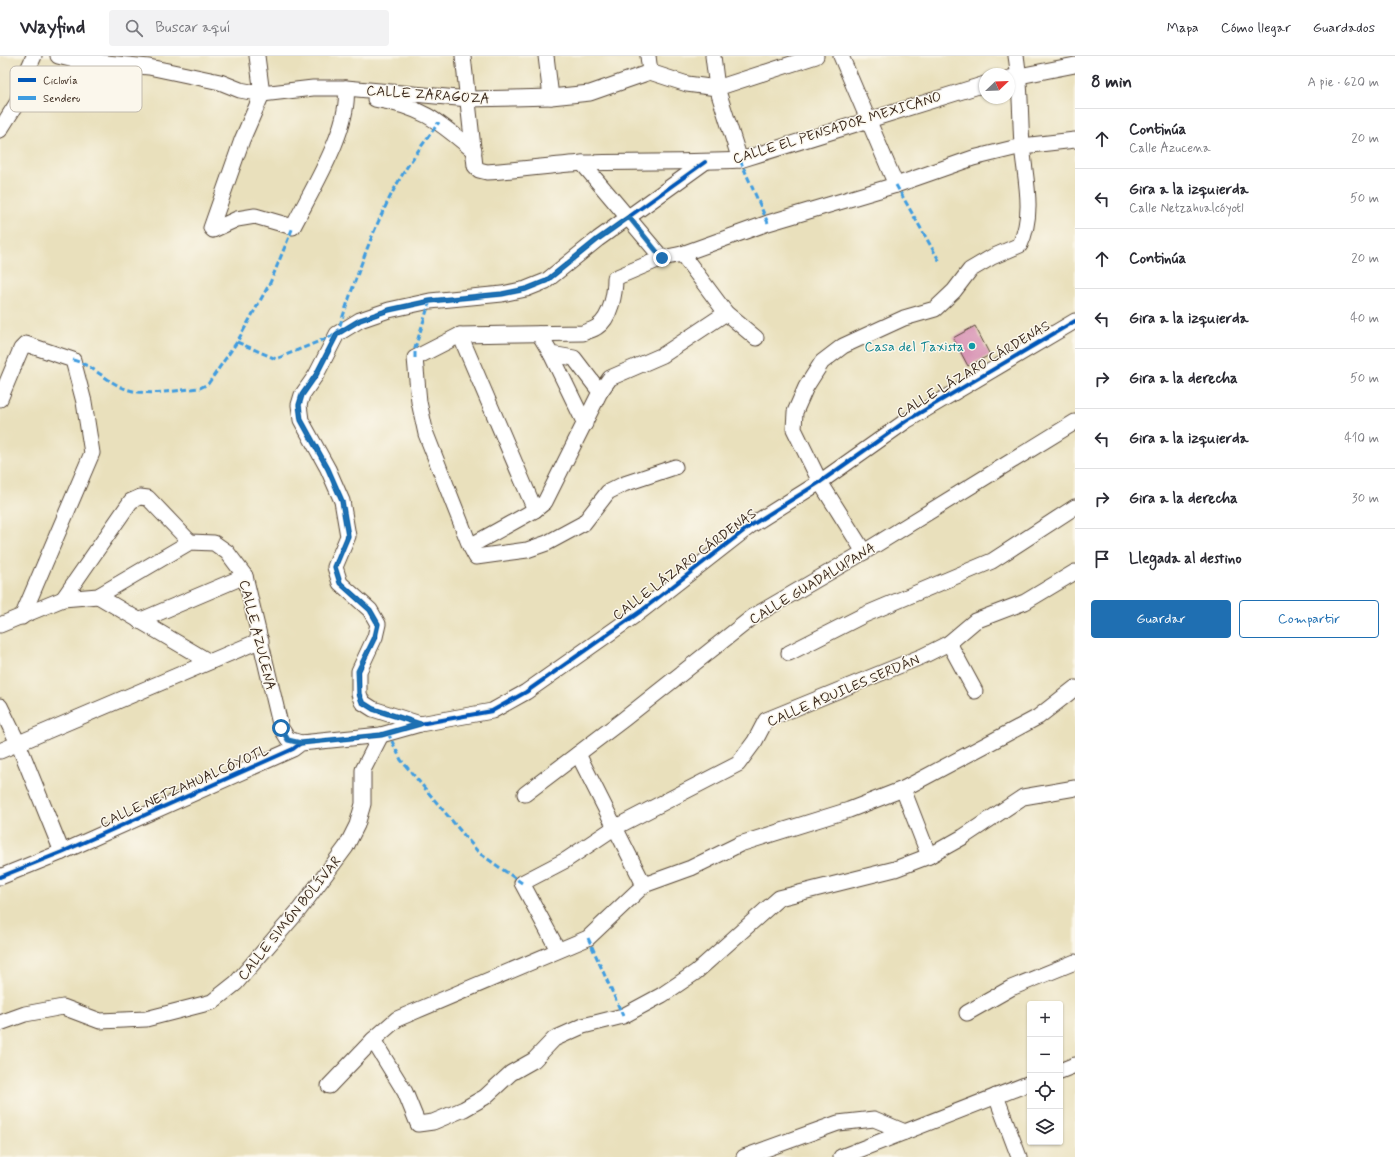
<!DOCTYPE html>
<html lang="es">
<head>
<meta charset="utf-8">
<style>
  body { margin:0; font-family:Mynerve,sans-serif; background:#f2f2f3; color:#2b2b33 }
  .controls { position:absolute; right:12px; bottom:12px; display:grid; overflow:hidden; border-radius:4px; box-shadow:0 1px 3px #0004 }
  .controls button { width:36px; height:36px; display:grid; place-items:center; padding:0; border:0; border-bottom:1px solid #e1e1e2; background:#fff; color:#2b2b33; font:20px sans-serif }
  .compass { position:absolute; left:979px; top:12px; width:36px; height:36px; border-radius:50%; background:#fff; box-shadow:0 1px 3px #0004; rotate:67deg }
  .stop { position:absolute; width:12px; height:12px; margin:-9px; border:3px solid #1f6fb2; border-radius:50%; background:#fff }
  .stop.end { background:#1f6fb2; border-color:#fff; box-shadow:0 1px 4px #0008 }
  .list { margin:0; padding:0; list-style:none }
  h2 { display:flex; justify-content:space-between; align-items:center; height:52px; margin:0; padding:0 16px; font-size:17px }
  h2 small { font-size:13px; font-weight:400; color:#7c7c81 }
  .list li { display:grid; grid-template-columns:26px 1fr auto; gap:12px; align-items:center; box-sizing:border-box; height:60px; padding:0 16px; border-top:1px solid #e1e1e2 }
  .list b { display:block; font-size:15px; white-space:nowrap }
  .list p { margin:0; font-size:13px; white-space:nowrap; color:#7c7c81 }
  .list em { font-size:13px; font-style:normal; color:#7c7c81 }
  .actions { display:flex; gap:8px; padding:12px 16px }
  .actions a { flex:1; padding:9px 0; border:1px solid #1f6fb2; border-radius:4px; text-align:center; font-size:14px; color:#1f6fb2 }
  .actions .main { background:#1f6fb2; color:#fff }
  .icon { flex:none; width:22px; height:22px; fill:none; stroke:currentColor; stroke-width:2; stroke-linecap:round; stroke-linejoin:round }
  .map { position:relative; flex:none; width:1075px; height:1101px; overflow:hidden }
  header { display:flex; align-items:center; gap:24px; box-sizing:border-box; height:56px; padding:0 20px; background:#fff; border-bottom:1px solid #e1e1e2 }
  header strong { font-size:19px }
  nav { display:flex; gap:22px; margin-inline-start:auto; font-size:14px }
  .search { width:280px; height:36px; background:#f2f2f3; display:flex; align-items:center; gap:10px; box-sizing:border-box; padding:0 14px; border-radius:4px; color:#7c7c81; font-size:15px }
  main { display:flex }
  aside { flex:1; background:#fff }
  .map>svg:first-child { display:block }
  .building { fill:#d996b6 }
  .lines { fill:none; stroke-linecap:round; stroke-linejoin:round }
  .minor-casing { stroke:#554536; stroke-width:17 }
  .minor { stroke:#fff; stroke-width:15 }
  .quiet { stroke:#3f9ce0; stroke-width:3; stroke-dasharray:6 3; stroke-linecap:butt }
  .cycleway-casing { stroke:#fbf7ec; stroke-width:6 }
  .cycleway { stroke:#0057b8; stroke-width:4 }
  .route { stroke:#1f6fb2; stroke-width:5 }
  .culture-dot { fill:#0f9aa8; stroke:#fbf7ec; stroke-width:1.5 }
  .labels { text-anchor:middle; stroke-width:3; stroke-linejoin:round; paint-order:stroke }
  .street-label { font-size:14px; fill:#3b2a1e; stroke:#fbf7ec }
  .culture-label { font-size:14px; fill:#0d838f; stroke:#fbf7ec; text-anchor:end }
  .key { fill:#fbf7ec; stroke:#c1baae; stroke-width:1 }
  .key-label { font-size:11px; fill:#3b2a1e }
</style>
</head>
<body>
<header>
<strong>Wayfind</strong>
<div class="search"><svg class="icon" aria-label="search" viewBox="0 0 24 24"><circle cx="10" cy="10" r="6"/><path d="M15 15l6 6"/></svg>Buscar aquí</div>
<nav><a>Mapa</a><a>Cómo llegar</a><a>Guardados</a></nav>
</header>
<main>
<div class="map">
<svg width="1075" height="1101" viewBox="0 0 1075 1101">
  <rect width="100%" height="100%" fill="#fbf7ec"/>
  <filter id="ink" filterUnits="userSpaceOnUse"><feTurbulence type="fractalNoise" baseFrequency=".025" numOctaves="2"/><feDisplacementMap in="SourceGraphic" scale="8" xChannelSelector="R" yChannelSelector="G"/><feConvolveMatrix kernelMatrix="1 2 1 2 8 2 1 2 1" color-interpolation-filters="sRGB"/></filter>
  <filter id="wash" filterUnits="userSpaceOnUse"><feTurbulence type="fractalNoise" baseFrequency=".012" numOctaves="4" result="noise"/><feDisplacementMap in="SourceGraphic" scale="16" xChannelSelector="R" yChannelSelector="G"/><feGaussianBlur stdDeviation="0.9" result="paint"/><feColorMatrix in="noise" values="0 0 0 0 0 0 0 0 0 0 0 0 0 0 0 0 0 1.4 0 .05"/><feComposite in="paint" operator="in"/></filter>
  <g filter="url(#wash)">
    <rect width="100%" height="100%" fill="#e9e0bc"/>
    <g id="blocks">
      <!-- building -->
      <path class="building" d="M 975,270 L 990,299 L 968,310 L 953,282 Z"/>
    </g>
  </g>
  <g filter="url(#ink)">
    <use href="#blocks" fill-opacity="0" stroke="#554536" stroke-width="1"/>
    <g class="lines">
      <defs>
        <g id="minor">
          <path d="M 58,0 L 74,4 L 149,11 L 220,26 L 240,34 L 262,38 L 313,32 L 346,32 L 469,43 L 551,41 L 590,37 L 650,16 L 687,28 L 717,32 L 816,0"/>
          <path d="M 257,0 L 262,38 L 242,84 L 211,172 L 213,174 L 237,163 L 255,160 L 293,171 C 311,135 351,72 346,32"/>
          <path d="M 463,0 L 475,110 L 479,114 L 487,116 C 519,114 552,109 584,107 C 636,105 688,107 740,104 L 985,28"/>
          <path d="M 546,0 L 551,41"/>
          <path d="M 648,0 L 650,16"/>
          <path d="M 713,0 L 717,32 L 740,104"/>
          <path d="M 841,0 L 896,129"/>
          <path d="M 1009,22 L 1075,9"/>
          <path d="M 375,43 C 423,51 438,65 474,95"/>
          <path d="M 0,74 L 17,47 L 25,20 L 34,0"/>
          <path d="M 582,107 L 662,202 L 615,222 C 615,237 611,262 597,271 C 593,274 587,275 583,277 L 460,279 L 415,302 L 419,346 L 426,378 L 470,490 L 476,501 L 527,494 L 547,487 L 584,467 L 608,436 L 624,428 L 675,411"/>
          <path d="M 682,198 L 726,257 L 756,282"/>
          <path d="M 662,202 L 682,198 L 768,167 L 896,129 L 973,102 L 1022,90 L 1075,84"/>
          <path d="M 460,279 L 535,454"/>
          <path d="M 551,298 L 585,368"/>
          <path d="M 600,336 L 610,322 L 663,299 L 726,257"/>
          <path d="M 0,343 L 21,293 L 26,288 L 73,304 L 84,346 L 92,397 L 22,561"/>
          <path d="M 470,490 L 535,454 L 545,446 L 600,336 L 574,302 L 551,298 L 539,278"/>
          <path d="M 864,496 L 820,426 L 794,373 L 795,356 L 806,331 L 822,306 L 843,290 L 904,262 L 935,253 L 954,235 L 970,214 L 992,201 L 1020,189 C 1035,156 1025,123 1022,89 C 1020,59 1021,30 1016,0"/>
          <path d="M 98,540 L 208,605"/>
          <path d="M 63,543 L 131,445 L 140,441 L 148,442 L 190,486"/>
          <path d="M 139,565 L 245,520"/>
          <path d="M 0,569 L 63,543 L 98,540 L 190,486 L 214,487 L 227,496 L 245,520 L 281,672 L 288,683 L 301,687"/>
          <path d="M 949,587 L 975,635"/>
          <path d="M 789,597 L 864,559 L 992,505 L 1075,451"/>
          <path d="M 0,650 L 18,687 L 62,796"/>
          <path d="M 420,668 L 373,653 L 362,646 L 359,638 L 359,615 L 375,581 L 378,568 L 370,554 L 340,527 L 335,511 L 348,480 L 342,445 L 328,413 L 301,364 L 299,349 L 302,339 L 316,319 L 337,278 L 360,264 L 389,254 L 430,245 L 502,238 L 526,233 L 546,225 L 598,183 L 705,106"/>
          <path d="M 0,695 L 261,584"/>
          <path d="M 578,698 L 644,829"/>
          <path d="M 903,733 L 929,800"/>
          <path d="M 525,738 L 624,663 L 754,560 L 864,496 L 1075,366"/>
          <path d="M 0,821 L 62,796 L 293,693 L 301,687 L 381,679 L 420,668 L 492,655 L 526,636 L 641,555 L 750,470 L 820,426 L 906,365 L 1075,265"/>
          <path d="M 558,894 L 522,827 L 566,804 L 614,772 L 738,708 L 755,685 L 766,664 L 923,600 L 949,587 L 975,565 L 1025,546 L 1075,516"/>
          <path d="M 967,957 L 1011,932 L 1075,906"/>
          <path d="M 0,967 L 25,958 L 63,951 L 100,965 L 146,963 L 212,946 L 236,927 L 299,854 L 346,791 L 357,769 L 363,748 L 363,714 L 381,679"/>
          <path d="M 373,984 L 405,1036 L 418,1068 L 433,1066 L 464,1053 L 485,1041 L 511,1017 L 534,1004 L 554,983 L 583,970 L 623,960 L 662,939 L 696,916 L 779,842 L 895,813 L 929,800 L 963,781 L 1023,741 L 1075,732"/>
          <path d="M 1060,1015 L 1075,1009"/>
          <path d="M 329,1030 L 373,984 L 397,963 L 588,882 L 644,829 L 691,812 L 740,788 L 849,754 L 903,733 L 1038,661 L 1075,632"/>
          <path d="M 996,1040 L 1019,1101"/>
          <path d="M 744,1101 L 838,1067 L 874,1063 L 905,1076"/>
          <path d="M 841,1101 L 1030,1027"/>
        </g>
      </defs>
      <!-- minor casing -->
      <use href="#minor" class="minor-casing"/>
      <!-- minor -->
      <use href="#minor" class="minor"/>
      <!-- quiet -->
      <g class="quiet">
        <path d="M 740,104 L 768,167"/>
        <path d="M 896,129 L 940,206"/>
        <path d="M 237,286 L 276,303 L 337,278 C 356,222 375,162 407,111 C 417,96 428,81 439,66"/>
        <path d="M 415,302 L 415,292 L 430,245"/>
        <path d="M 73,304 C 92,309 104,323 121,331 C 145,342 175,334 200,332 L 208,328 L 237,286 L 270,227 L 293,171"/>
        <path d="M 388,677 L 401,704 L 479,797 L 522,827"/>
        <path d="M 588,882 L 623,960"/>
      </g>
      <defs>
        <g id="cycleway">
          <path d="M 420,668 L 373,653 L 362,646 L 359,638 L 359,615 L 375,581 L 378,568 L 370,554 L 340,527 L 335,511 L 348,480 L 342,445 L 328,413 L 301,364 L 299,349 L 302,339 L 316,319 L 337,278 L 360,264 L 389,254 L 430,245 L 502,238 L 526,233 L 546,225 L 598,183 L 705,106"/>
          <path d="M 0,821 L 62,796 L 293,693 L 301,687 L 381,679 L 420,668 L 492,655 L 526,636 L 641,555 L 750,470 L 820,426 L 906,365 L 1075,265"/>
        </g>
      </defs>
      <!-- cycleway casing -->
      <use href="#cycleway" class="cycleway-casing"/>
      <!-- cycleway -->
      <use href="#cycleway" class="cycleway"/>
    </g>
  </g>
  <g class="lines" filter="url(#ink)">
    <!-- route -->
    <path class="route" d="M 281,672 L 288,684 L 301,687 L 381,679 L 420,668 L 373,653 L 362,646 L 359,638 L 358,615 L 375,581 L 378,568 L 370,554 L 340,527 L 335,511 L 348,480 L 342,445 L 328,413 L 301,364 L 299,349 L 302,339 L 316,319 L 337,278 L 360,264 L 389,254 L 430,245 L 502,238 L 526,233 L 546,225 L 598,183 L 629,161 L 662,202"/>
  </g>
  <!-- markers -->
  <circle class="culture-dot" cx="972" cy="290" r="4"/>
  <g class="labels">
    <!-- street labels -->
    <g class="street-label">
      <text transform="translate(428 38) rotate(4)" y="5">CALLE ZARAGOZA</text>
      <text transform="translate(837 71) rotate(-17)" y="5">CALLE EL PENSADOR MEXICANO</text>
      <text transform="translate(973 313) rotate(-31)" y="5">CALLE LÁZARO CÁRDENAS</text>
      <text transform="translate(684 508) rotate(-37)" y="5">CALLE LÁZARO CÁRDENAS</text>
      <text transform="translate(812 527) rotate(-31)" y="5">CALLE GUADALUPANA</text>
      <text transform="translate(258 579) rotate(76)" y="5">CALLE AZUCENA</text>
      <text transform="translate(843 634) rotate(-23)" y="5">CALLE AQUILES SERDÁN</text>
      <text transform="translate(184 730) rotate(-24)" y="5">CALLE NETZAHUALCÓYOTL</text>
      <text transform="translate(289 862) rotate(-51)" y="5">CALLE SIMÓN BOLÍVAR</text>
    </g>
    <!-- culture labels -->
    <g class="culture-label">
      <text x="964" y="295">Casa del Taxista</text>
    </g>
  </g>
  <!-- legend -->
  <rect x="10" y="10" width="132" height="46" rx="6" class="key"/>
  <rect x="18" y="22" width="18" height="4" fill="#0057b8"/>
  <rect x="18" y="40" width="18" height="4" fill="#3f9ce0"/>
  <g class="key-label">
    <text x="43" y="28">Ciclovía</text>
    <text x="43" y="46">Sendero</text>
  </g>
</svg>
<div class="controls">
<button>+</button>
<button>−</button>
<button><svg class="icon" aria-label="locate" viewBox="0 0 24 24"><circle cx="12" cy="12" r="6"/><path d="M12 2v4M12 18v4M2 12h4M18 12h4"/></svg></button>
<button><svg class="icon" aria-label="layers" viewBox="0 0 24 24"><path d="M12 4l9 5-9 5-9-5zM3 14l9 5 9-5"/></svg></button>
</div>
<svg class="compass" viewBox="-18 -18 36 36"><path d="M0-13l5 13h-10z" fill="#e53935"/><path d="M0 13l5-13h-10z" fill="#7c7c81"/></svg>
<div class="stop" style="left:281px;top:672px"></div>
<div class="stop end" style="left:662px;top:202px"></div>
</div>
<aside>
<h2>8 min<small>A pie · 620 m</small></h2>
<ul class="list">
<li><svg class="icon" aria-label="ahead" viewBox="0 0 24 24"><path d="M12 20V5M6 11l6-6 6 6"/></svg><div><b>Continúa</b><p>Calle Azucena</p></div><em>20 m</em></li>
<li><svg class="icon" aria-label="left" viewBox="0 0 24 24"><path d="M17 20v-9H6M10 6l-5 5 5 5"/></svg><div><b>Gira a la izquierda</b><p>Calle Netzahualcóyotl</p></div><em>50 m</em></li>
<li><svg class="icon" aria-label="ahead" viewBox="0 0 24 24"><path d="M12 20V5M6 11l6-6 6 6"/></svg><div><b>Continúa</b></div><em>20 m</em></li>
<li><svg class="icon" aria-label="left" viewBox="0 0 24 24"><path d="M17 20v-9H6M10 6l-5 5 5 5"/></svg><div><b>Gira a la izquierda</b></div><em>40 m</em></li>
<li><svg class="icon" aria-label="right" viewBox="0 0 24 24"><path d="M7 20v-9h11M14 6l5 5-5 5"/></svg><div><b>Gira a la derecha</b></div><em>50 m</em></li>
<li><svg class="icon" aria-label="left" viewBox="0 0 24 24"><path d="M17 20v-9H6M10 6l-5 5 5 5"/></svg><div><b>Gira a la izquierda</b></div><em>410 m</em></li>
<li><svg class="icon" aria-label="right" viewBox="0 0 24 24"><path d="M7 20v-9h11M14 6l5 5-5 5"/></svg><div><b>Gira a la derecha</b></div><em>30 m</em></li>
<li><svg class="icon" aria-label="arrive" viewBox="0 0 24 24"><path d="M6 21V4h12l-3 4 3 4H6"/></svg><div><b>Llegada al destino</b></div></li>
</ul>
<div class="actions"><a class="main">Guardar</a><a>Compartir</a></div>
</aside>
</main>
</body>
</html>
